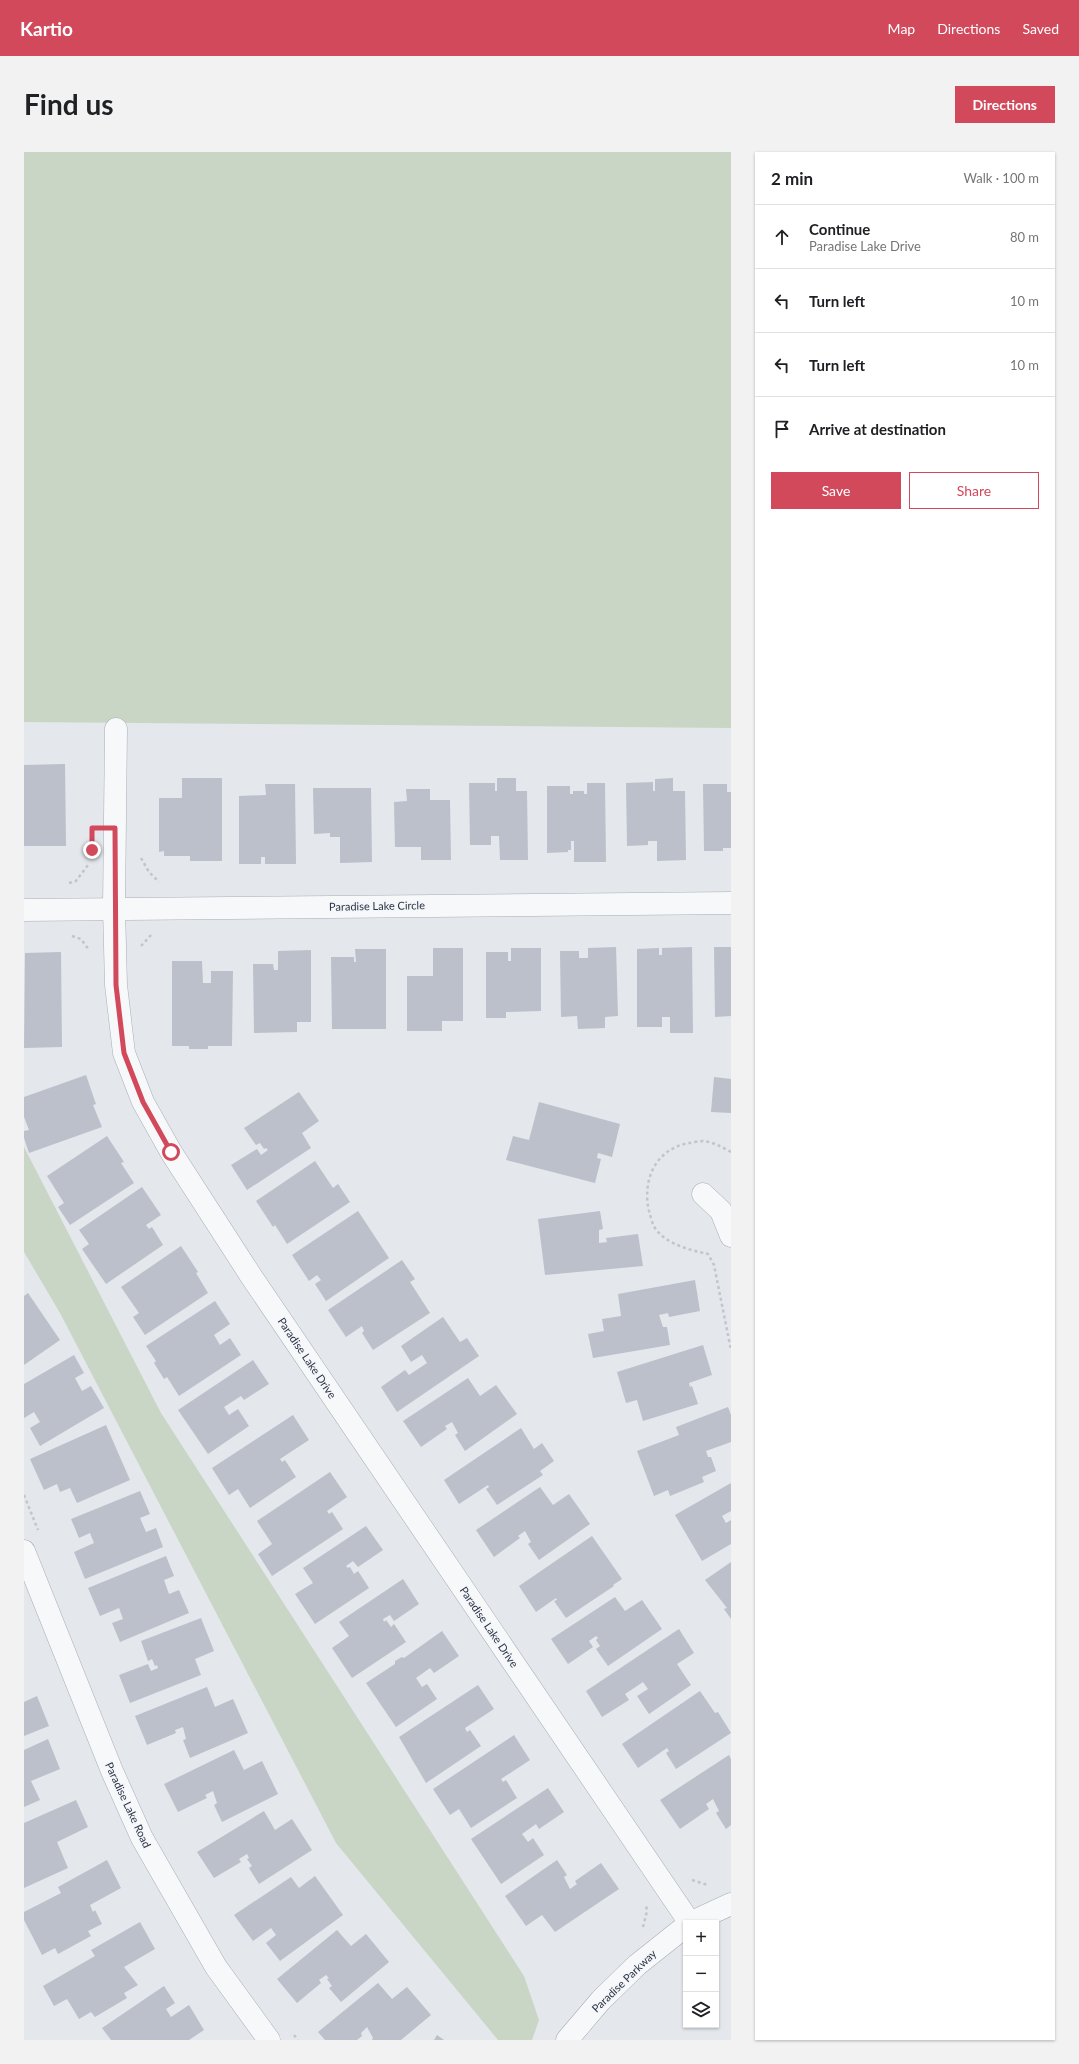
<!DOCTYPE html>
<html lang="en">
<head>
<meta charset="utf-8">
<style>
  body { margin:0; font-family:Lato,sans-serif; background:#f2f2f2; color:#202124 }
  .controls { position:absolute; right:12px; bottom:12px; display:grid; overflow:hidden; border-radius:0px; box-shadow:0 1px 3px #0004 }
  .controls button { width:36px; height:36px; display:grid; place-items:center; padding:0; border:0; border-bottom:1px solid #e0e0e0; background:#fff; color:#202124; font:20px sans-serif }
  .stop { position:absolute; width:12px; height:12px; margin:-9px; border:3px solid #d1495b; border-radius:50%; background:#fff }
  .stop.end { background:#d1495b; border-color:#fff; box-shadow:0 1px 4px #0008 }
  .list { margin:0; padding:0; list-style:none }
  h2 { display:flex; justify-content:space-between; align-items:center; height:52px; margin:0; padding:0 16px; font-size:17px }
  h2 small { font-size:13px; font-weight:400; color:#757577 }
  .list li { display:grid; grid-template-columns:26px 1fr auto; gap:12px; align-items:center; box-sizing:border-box; height:64px; padding:0 16px; border-top:1px solid #e0e0e0 }
  .list b { display:block; font-size:15px; white-space:nowrap }
  .list p { margin:0; font-size:13px; white-space:nowrap; color:#757577 }
  .list em { font-size:13px; font-style:normal; color:#757577 }
  .actions { display:flex; gap:8px; padding:12px 16px }
  .actions a { flex:1; padding:9px 0; border:1px solid #d1495b; border-radius:0px; text-align:center; font-size:14px; color:#d1495b }
  .actions .main { background:#d1495b; color:#fff }
  .icon { flex:none; width:22px; height:22px; fill:none; stroke:currentColor; stroke-width:2; stroke-linecap:round; stroke-linejoin:round }
  .map { position:relative; flex:none; width:707px; height:1888px; overflow:hidden; border-radius:0px }
  header { display:flex; align-items:center; gap:24px; box-sizing:border-box; height:56px; padding:0 20px; background:#d1495b; color:#fff }
  header strong { font-size:19px }
  nav { display:flex; gap:22px; margin-inline-start:auto; font-size:14px }
  .intro { display:flex; align-items:center; justify-content:space-between; box-sizing:border-box; height:96px; padding:0 24px }
  h1 { margin:0; font-size:28px }
  .button { padding:10px 18px; border-radius:0px; background:#d1495b; color:#fff; font-size:14px; font-weight:700 }
  main { display:flex; gap:24px; padding:0 24px }
  aside { flex:1; background:#fff; border-radius:0px; box-shadow:0 1px 3px #0004 }
  .map>svg:first-child { display:block }
  .green { fill:#c9d6c5 }
  .building { fill:#bbc0ca }
  .lines { fill:none; stroke-linecap:round; stroke-linejoin:round }
  .minor-casing { stroke:#a9aeb7; stroke-width:23 }
  .path { stroke:#c2c5cb; stroke-width:2.5; stroke-dasharray:3 3; stroke-linecap:butt }
  .minor { stroke:#f7f8fa; stroke-width:22 }
  .route { stroke:#d1495b; stroke-width:5 }
  .labels { text-anchor:middle; stroke-width:3; stroke-linejoin:round; paint-order:stroke }
  .street-label { font-size:11px; fill:#2b3445; stroke:#f4f6f9 }
</style>
</head>
<body>
<header>
<strong>Kartio</strong>
<nav><a>Map</a><a>Directions</a><a>Saved</a></nav>
</header>
<div class="intro"><h1>Find us</h1><a class="button">Directions</a></div>
<main>
<div class="map">
<svg width="707" height="1888" viewBox="0 0 707 1888">
  <rect width="100%" height="100%" fill="#e4e7ec"/>
  <!-- green -->
  <g class="green">
    <path d="M 0,0 L 707,0 L 707,576 L 0,570 Z"/>
    <path d="M 0,995 L 137,1261 L 500,1824 L 515,1868 L 508,1888 L 474,1888 L 312,1691 L 36,1161 L 0,1100 Z"/>
  </g>
  <!-- building -->
  <g class="building">
    <path d="M 41,612 L 42,694 L 0,694 L 0,613 Z"/>
    <path d="M 158,626 L 198,626 L 198,709 L 166,709 L 166,704 L 140,704 L 140,699 L 135,700 L 135,646 L 158,646 Z"/>
    <path d="M 473,626 L 492,626 L 492,639 L 503,639 L 504,708 L 476,708 L 475,684 L 467,684 L 467,693 L 446,693 L 445,631 L 471,631 L 471,639 L 473,639 Z"/>
    <path d="M 649,626 L 649,639 L 661,639 L 662,708 L 633,709 L 633,689 L 624,689 L 624,693 L 603,694 L 602,631 L 629,630 L 629,639 L 631,639 L 631,627 Z"/>
    <path d="M 563,631 L 581,631 L 582,710 L 550,710 L 550,689 L 547,689 L 547,698 L 544,698 L 544,700 L 523,701 L 523,634 L 546,634 L 546,642 L 549,642 L 549,639 L 560,639 L 560,642 L 563,642 Z"/>
    <path d="M 241,632 L 271,632 L 272,712 L 241,712 L 241,705 L 237,705 L 237,712 L 215,712 L 215,644 L 242,643 Z"/>
    <path d="M 679,632 L 703,632 L 703,640 L 707,640 L 707,696 L 699,696 L 699,699 L 680,699 Z"/>
    <path d="M 289,636 L 347,636 L 348,710 L 316,711 L 316,685 L 306,685 L 306,681 L 290,682 Z"/>
    <path d="M 382,637 L 406,637 L 406,648 L 426,648 L 427,708 L 397,708 L 397,695 L 371,695 L 370,650 L 383,649 Z"/>
    <path d="M 592,795 L 594,864 L 581,865 L 581,876 L 554,877 L 553,864 L 537,865 L 536,799 L 555,799 L 555,806 L 564,806 L 564,796 Z"/>
    <path d="M 668,795 L 669,881 L 646,881 L 646,865 L 638,865 L 638,875 L 613,875 L 613,797 L 635,796 L 635,803 L 638,803 L 638,796 Z"/>
    <path d="M 690,795 L 707,795 L 707,864 L 691,865 Z"/>
    <path d="M 409,796 L 439,796 L 439,869 L 418,869 L 418,879 L 383,879 L 383,824 L 409,824 Z"/>
    <path d="M 487,796 L 517,796 L 517,859 L 482,860 L 482,866 L 462,866 L 462,800 L 484,800 L 484,809 L 487,809 Z"/>
    <path d="M 331,797 L 362,797 L 362,877 L 308,877 L 307,805 L 330,805 L 330,810 L 332,810 Z"/>
    <path d="M 287,798 L 287,870 L 273,870 L 273,880 L 230,881 L 229,812 L 249,812 L 250,818 L 254,818 L 254,799 Z"/>
    <path d="M 37,800 L 38,895 L 0,896 L 1,801 Z"/>
    <path d="M 148,809 L 178,809 L 179,831 L 187,831 L 187,819 L 209,819 L 208,894 L 184,894 L 184,897 L 165,897 L 165,894 L 148,894 Z"/>
    <path d="M 62,923 L 72,952 L 69,953 L 78,975 L 5,1001 L 0,986 L 0,979 L 5,978 L 0,965 L 0,945 Z"/>
    <path d="M 690,925 L 707,927 L 707,961 L 687,960 Z"/>
    <path d="M 275,940 L 295,969 L 278,981 L 287,996 L 223,1038 L 207,1013 L 233,997 L 237,1003 L 244,998 L 242,996 L 240,997 L 236,991 L 232,993 L 220,976 Z"/>
    <path d="M 515,950 L 596,972 L 588,1005 L 574,1001 L 573,1006 L 577,1007 L 571,1031 L 482,1008 L 489,984 L 505,988 Z"/>
    <path d="M 83,984 L 100,1010 L 97,1011 L 110,1031 L 46,1073 L 34,1055 L 40,1051 L 23,1024 Z"/>
    <path d="M 291,1009 L 309,1036 L 314,1032 L 326,1050 L 263,1092 L 251,1073 L 249,1075 L 232,1049 Z"/>
    <path d="M 118,1035 L 137,1063 L 122,1073 L 125,1077 L 128,1075 L 139,1093 L 82,1132 L 58,1097 L 65,1092 L 55,1078 Z"/>
    <path d="M 334,1059 L 365,1106 L 302,1149 L 291,1132 L 297,1128 L 293,1123 L 285,1129 L 268,1103 Z"/>
    <path d="M 576,1059 L 579,1077 L 575,1078 L 575,1091 L 583,1090 L 582,1086 L 614,1082 L 619,1114 L 521,1123 L 514,1067 Z"/>
    <path d="M 157,1094 L 174,1120 L 172,1121 L 184,1141 L 121,1183 L 109,1165 L 115,1161 L 97,1135 Z"/>
    <path d="M 378,1108 L 391,1127 L 386,1130 L 406,1161 L 349,1198 L 338,1181 L 340,1179 L 338,1174 L 322,1185 L 304,1158 Z"/>
    <path d="M 671,1128 L 676,1159 L 645,1165 L 644,1161 L 635,1163 L 639,1175 L 643,1175 L 646,1193 L 569,1206 L 564,1182 L 580,1179 L 578,1167 L 597,1164 L 594,1142 Z"/>
    <path d="M 4,1141 L 36,1188 L 0,1213 L 0,1144 Z"/>
    <path d="M 191,1149 L 206,1172 L 190,1183 L 196,1193 L 206,1186 L 217,1203 L 155,1244 L 143,1225 L 140,1227 L 130,1211 L 132,1209 L 122,1194 Z"/>
    <path d="M 419,1165 L 436,1190 L 443,1186 L 455,1204 L 373,1260 L 357,1235 L 381,1218 L 385,1223 L 403,1211 L 398,1203 L 387,1210 L 377,1194 Z"/>
    <path d="M 679,1193 L 688,1223 L 665,1231 L 666,1235 L 668,1234 L 674,1252 L 619,1269 L 613,1248 L 602,1251 L 593,1220 Z"/>
    <path d="M 50,1203 L 60,1221 L 51,1226 L 58,1239 L 67,1234 L 80,1256 L 16,1294 L 6,1276 L 16,1270 L 10,1260 L 0,1266 L 0,1232 Z"/>
    <path d="M 229,1208 L 245,1232 L 220,1248 L 217,1244 L 200,1255 L 205,1263 L 214,1257 L 225,1274 L 184,1302 L 154,1258 Z"/>
    <path d="M 444,1226 L 456,1244 L 472,1233 L 493,1262 L 441,1299 L 431,1283 L 434,1281 L 428,1270 L 421,1274 L 423,1277 L 397,1295 L 379,1269 Z"/>
    <path d="M 704,1255 L 707,1263 L 707,1290 L 682,1299 L 684,1305 L 687,1305 L 692,1319 L 678,1325 L 680,1330 L 646,1344 L 644,1338 L 630,1344 L 613,1299 L 655,1283 L 652,1275 Z"/>
    <path d="M 269,1263 L 285,1288 L 256,1307 L 258,1310 L 261,1308 L 272,1325 L 226,1356 L 214,1337 L 205,1343 L 188,1316 Z"/>
    <path d="M 82,1273 L 106,1328 L 53,1351 L 46,1336 L 36,1340 L 33,1332 L 20,1338 L 6,1307 Z"/>
    <path d="M 497,1276 L 510,1297 L 518,1291 L 530,1309 L 516,1319 L 519,1323 L 473,1353 L 462,1337 L 465,1335 L 464,1333 L 435,1352 L 420,1328 Z"/>
    <path d="M 306,1320 L 323,1345 L 303,1359 L 305,1362 L 308,1360 L 319,1377 L 248,1424 L 234,1402 L 248,1392 L 233,1369 Z"/>
    <path d="M 707,1331 L 707,1359 L 698,1364 L 702,1371 L 707,1368 L 707,1392 L 678,1409 L 651,1363 Z"/>
    <path d="M 516,1335 L 529,1353 L 545,1342 L 566,1372 L 515,1408 L 504,1392 L 507,1390 L 501,1379 L 494,1384 L 496,1386 L 470,1405 L 452,1378 Z"/>
    <path d="M 116,1339 L 126,1362 L 116,1366 L 122,1380 L 132,1376 L 139,1395 L 61,1427 L 50,1400 L 70,1391 L 66,1381 L 55,1386 L 47,1367 Z"/>
    <path d="M 342,1374 L 359,1398 L 334,1415 L 329,1409 L 322,1414 L 324,1416 L 326,1415 L 330,1422 L 334,1419 L 345,1436 L 291,1472 L 271,1442 L 289,1431 L 279,1416 Z"/>
    <path d="M 568,1384 L 598,1427 L 589,1433 L 590,1434 L 542,1466 L 530,1449 L 533,1448 L 532,1446 L 512,1460 L 495,1434 Z"/>
    <path d="M 142,1404 L 150,1424 L 140,1428 L 145,1442 L 155,1438 L 165,1461 L 96,1490 L 88,1471 L 99,1467 L 95,1456 L 76,1464 L 64,1436 Z"/>
    <path d="M 707,1410 L 707,1467 L 700,1457 L 703,1456 L 681,1428 Z"/>
    <path d="M 379,1427 L 395,1452 L 370,1469 L 366,1463 L 359,1467 L 360,1470 L 362,1468 L 367,1475 L 370,1472 L 382,1490 L 328,1526 L 308,1496 L 325,1484 L 315,1470 Z"/>
    <path d="M 591,1445 L 601,1459 L 618,1448 L 638,1477 L 584,1514 L 572,1497 L 576,1494 L 572,1488 L 574,1486 L 572,1484 L 565,1489 L 569,1495 L 544,1512 L 527,1487 Z"/>
    <path d="M 177,1466 L 190,1499 L 171,1507 L 177,1523 L 106,1551 L 95,1523 L 124,1512 L 127,1519 L 134,1516 L 133,1513 L 131,1514 L 128,1507 L 124,1509 L 117,1489 Z"/>
    <path d="M 655,1477 L 670,1501 L 653,1512 L 667,1533 L 625,1562 L 613,1544 L 624,1537 L 619,1530 L 601,1542 L 605,1548 L 578,1565 L 562,1539 Z"/>
    <path d="M 418,1479 L 435,1504 L 410,1521 L 406,1516 L 392,1526 L 398,1535 L 403,1532 L 413,1547 L 372,1575 L 342,1531 L 371,1512 L 371,1509 L 378,1505 L 380,1506 Z"/>
    <path d="M 454,1533 L 470,1557 L 441,1576 L 443,1580 L 446,1578 L 457,1594 L 402,1631 L 375,1585 Z"/>
    <path d="M 183,1535 L 191,1555 L 209,1547 L 224,1581 L 166,1606 L 159,1588 L 162,1587 L 159,1575 L 151,1578 L 152,1581 L 123,1593 L 111,1564 Z"/>
    <path d="M 676,1539 L 691,1561 L 694,1560 L 707,1581 L 652,1617 L 642,1601 L 645,1599 L 643,1596 L 614,1616 L 598,1592 Z"/>
    <path d="M 13,1544 L 25,1574 L 0,1584 L 0,1550 Z"/>
    <path d="M 490,1583 L 506,1608 L 477,1627 L 479,1630 L 482,1628 L 493,1646 L 447,1676 L 435,1657 L 426,1663 L 409,1637 Z"/>
    <path d="M 24,1587 L 36,1617 L 7,1629 L 16,1648 L 0,1655 L 0,1598 Z"/>
    <path d="M 210,1598 L 220,1618 L 238,1609 L 254,1642 L 198,1670 L 190,1653 L 193,1651 L 189,1639 L 181,1643 L 183,1646 L 154,1660 L 140,1632 Z"/>
    <path d="M 705,1603 L 707,1607 L 707,1673 L 702,1677 L 692,1661 L 695,1659 L 689,1647 L 682,1652 L 685,1657 L 656,1677 L 636,1648 Z"/>
    <path d="M 524,1636 L 540,1660 L 515,1677 L 512,1672 L 498,1682 L 504,1690 L 509,1686 L 520,1703 L 477,1732 L 447,1687 Z"/>
    <path d="M 52,1648 L 64,1675 L 33,1690 L 44,1716 L 0,1736 L 0,1671 Z"/>
    <path d="M 240,1659 L 251,1678 L 268,1667 L 288,1698 L 235,1732 L 225,1716 L 228,1714 L 223,1707 L 225,1706 L 223,1702 L 215,1707 L 217,1710 L 190,1726 L 173,1700 Z"/>
    <path d="M 83,1708 L 97,1736 L 66,1753 L 69,1760 L 71,1758 L 78,1772 L 64,1779 L 67,1784 L 34,1802 L 31,1796 L 18,1803 L 0,1768 L 0,1760 L 37,1741 L 34,1735 Z"/>
    <path d="M 533,1708 L 543,1723 L 540,1725 L 546,1737 L 553,1732 L 551,1729 L 577,1711 L 595,1737 L 531,1780 L 518,1763 L 502,1774 L 481,1744 Z"/>
    <path d="M 291,1724 L 319,1763 L 256,1809 L 242,1791 L 252,1783 L 247,1776 L 229,1789 L 210,1763 L 267,1725 L 275,1736 Z"/>
    <path d="M 116,1770 L 131,1797 L 100,1815 L 114,1833 L 100,1841 L 103,1846 L 71,1865 L 67,1860 L 55,1867 L 43,1847 L 30,1854 L 19,1834 L 71,1804 L 67,1798 Z"/>
    <path d="M 313,1778 L 327,1794 L 342,1782 L 365,1810 L 317,1850 L 305,1836 L 308,1834 L 303,1827 L 305,1826 L 302,1823 L 295,1828 L 297,1831 L 273,1851 L 253,1827 Z"/>
    <path d="M 354,1831 L 368,1847 L 383,1835 L 407,1863 L 377,1888 L 348,1888 L 349,1886 L 343,1875 L 337,1881 L 338,1884 L 333,1888 L 301,1888 L 294,1880 Z"/>
    <path d="M 140,1834 L 151,1851 L 142,1857 L 147,1865 L 165,1853 L 180,1878 L 165,1888 L 87,1888 L 78,1876 Z"/>
    <path d="M 413,1883 L 420,1888 L 410,1888 Z"/>
  </g>
  <g class="lines">
    <defs>
      <g id="minor">
        <path d="M 92,577 L 90,756 L 92,833 L 100,901 L 119,950 L 147,1000 L 227,1124 L 666,1771"/>
        <path d="M 0,758 L 707,751"/>
        <path d="M 679,1042 L 697,1059 L 707,1084"/>
        <path d="M 0,1399 L 88,1619 L 118,1686 L 192,1815 L 245,1888"/>
        <path d="M 666,1771 L 707,1752"/>
        <path d="M 543,1888 L 577,1848 L 613,1813 L 662,1774"/>
      </g>
    </defs>
    <!-- minor casing -->
    <use href="#minor" class="minor-casing"/>
    <!-- path -->
    <g class="path">
      <path d="M 117,706 L 125,720 L 135,730"/>
      <path d="M 45,731 L 52,729 L 64,713"/>
      <path d="M 48,784 L 57,787 L 65,798"/>
      <path d="M 117,794 L 127,783"/>
      <path d="M 707,1000 C 698,995 689,990 679,989 C 674,989 668,991 664,991 C 631,998 618,1028 625,1059 C 627,1066 629,1076 635,1081 C 648,1094 667,1098 684,1102 L 690,1113 L 707,1198"/>
      <path d="M 0,1343 L 14,1378"/>
      <path d="M 668,1728 L 684,1733"/>
      <path d="M 619,1775 L 623,1759 L 622,1753"/>
      <path d="M 270,1883 L 274,1888"/>
    </g>
    <!-- minor -->
    <use href="#minor" class="minor"/>
  </g>
  <g class="lines">
    <!-- route -->
    <path class="route" d="M 68,698 L 68,676 L 91,676 L 92,833 L 100,901 L 119,950 L 147,1000"/>
  </g>
  <g class="labels">
    <!-- street labels -->
    <g class="street-label">
      <text transform="translate(353 754) rotate(-1)" y="4">Paradise Lake Circle</text>
      <text transform="translate(283 1206) rotate(56)" y="4">Paradise Lake Drive</text>
      <text transform="translate(465 1475) rotate(56)" y="4">Paradise Lake Drive</text>
      <text transform="translate(104 1653) rotate(65)" y="4">Paradise Lake Road</text>
      <text transform="translate(600 1829) rotate(-44)" y="4">Paradise Parkway</text>
    </g>
  </g>
</svg>
<div class="controls">
<button>+</button>
<button>−</button>
<button><svg class="icon" aria-label="layers" viewBox="0 0 24 24"><path d="M12 4l9 5-9 5-9-5zM3 14l9 5 9-5"/></svg></button>
</div>
<div class="stop" style="left:147px;top:1000px"></div>
<div class="stop end" style="left:68px;top:698px"></div>
</div>
<aside>
<h2>2 min<small>Walk · 100 m</small></h2>
<ul class="list">
<li><svg class="icon" aria-label="ahead" viewBox="0 0 24 24"><path d="M12 20V5M6 11l6-6 6 6"/></svg><div><b>Continue</b><p>Paradise Lake Drive</p></div><em>80 m</em></li>
<li><svg class="icon" aria-label="left" viewBox="0 0 24 24"><path d="M17 20v-9H6M10 6l-5 5 5 5"/></svg><div><b>Turn left</b></div><em>10 m</em></li>
<li><svg class="icon" aria-label="left" viewBox="0 0 24 24"><path d="M17 20v-9H6M10 6l-5 5 5 5"/></svg><div><b>Turn left</b></div><em>10 m</em></li>
<li><svg class="icon" aria-label="arrive" viewBox="0 0 24 24"><path d="M6 21V4h12l-3 4 3 4H6"/></svg><div><b>Arrive at destination</b></div></li>
</ul>
<div class="actions"><a class="main">Save</a><a>Share</a></div>
</aside>
</main>
</body>
</html>
